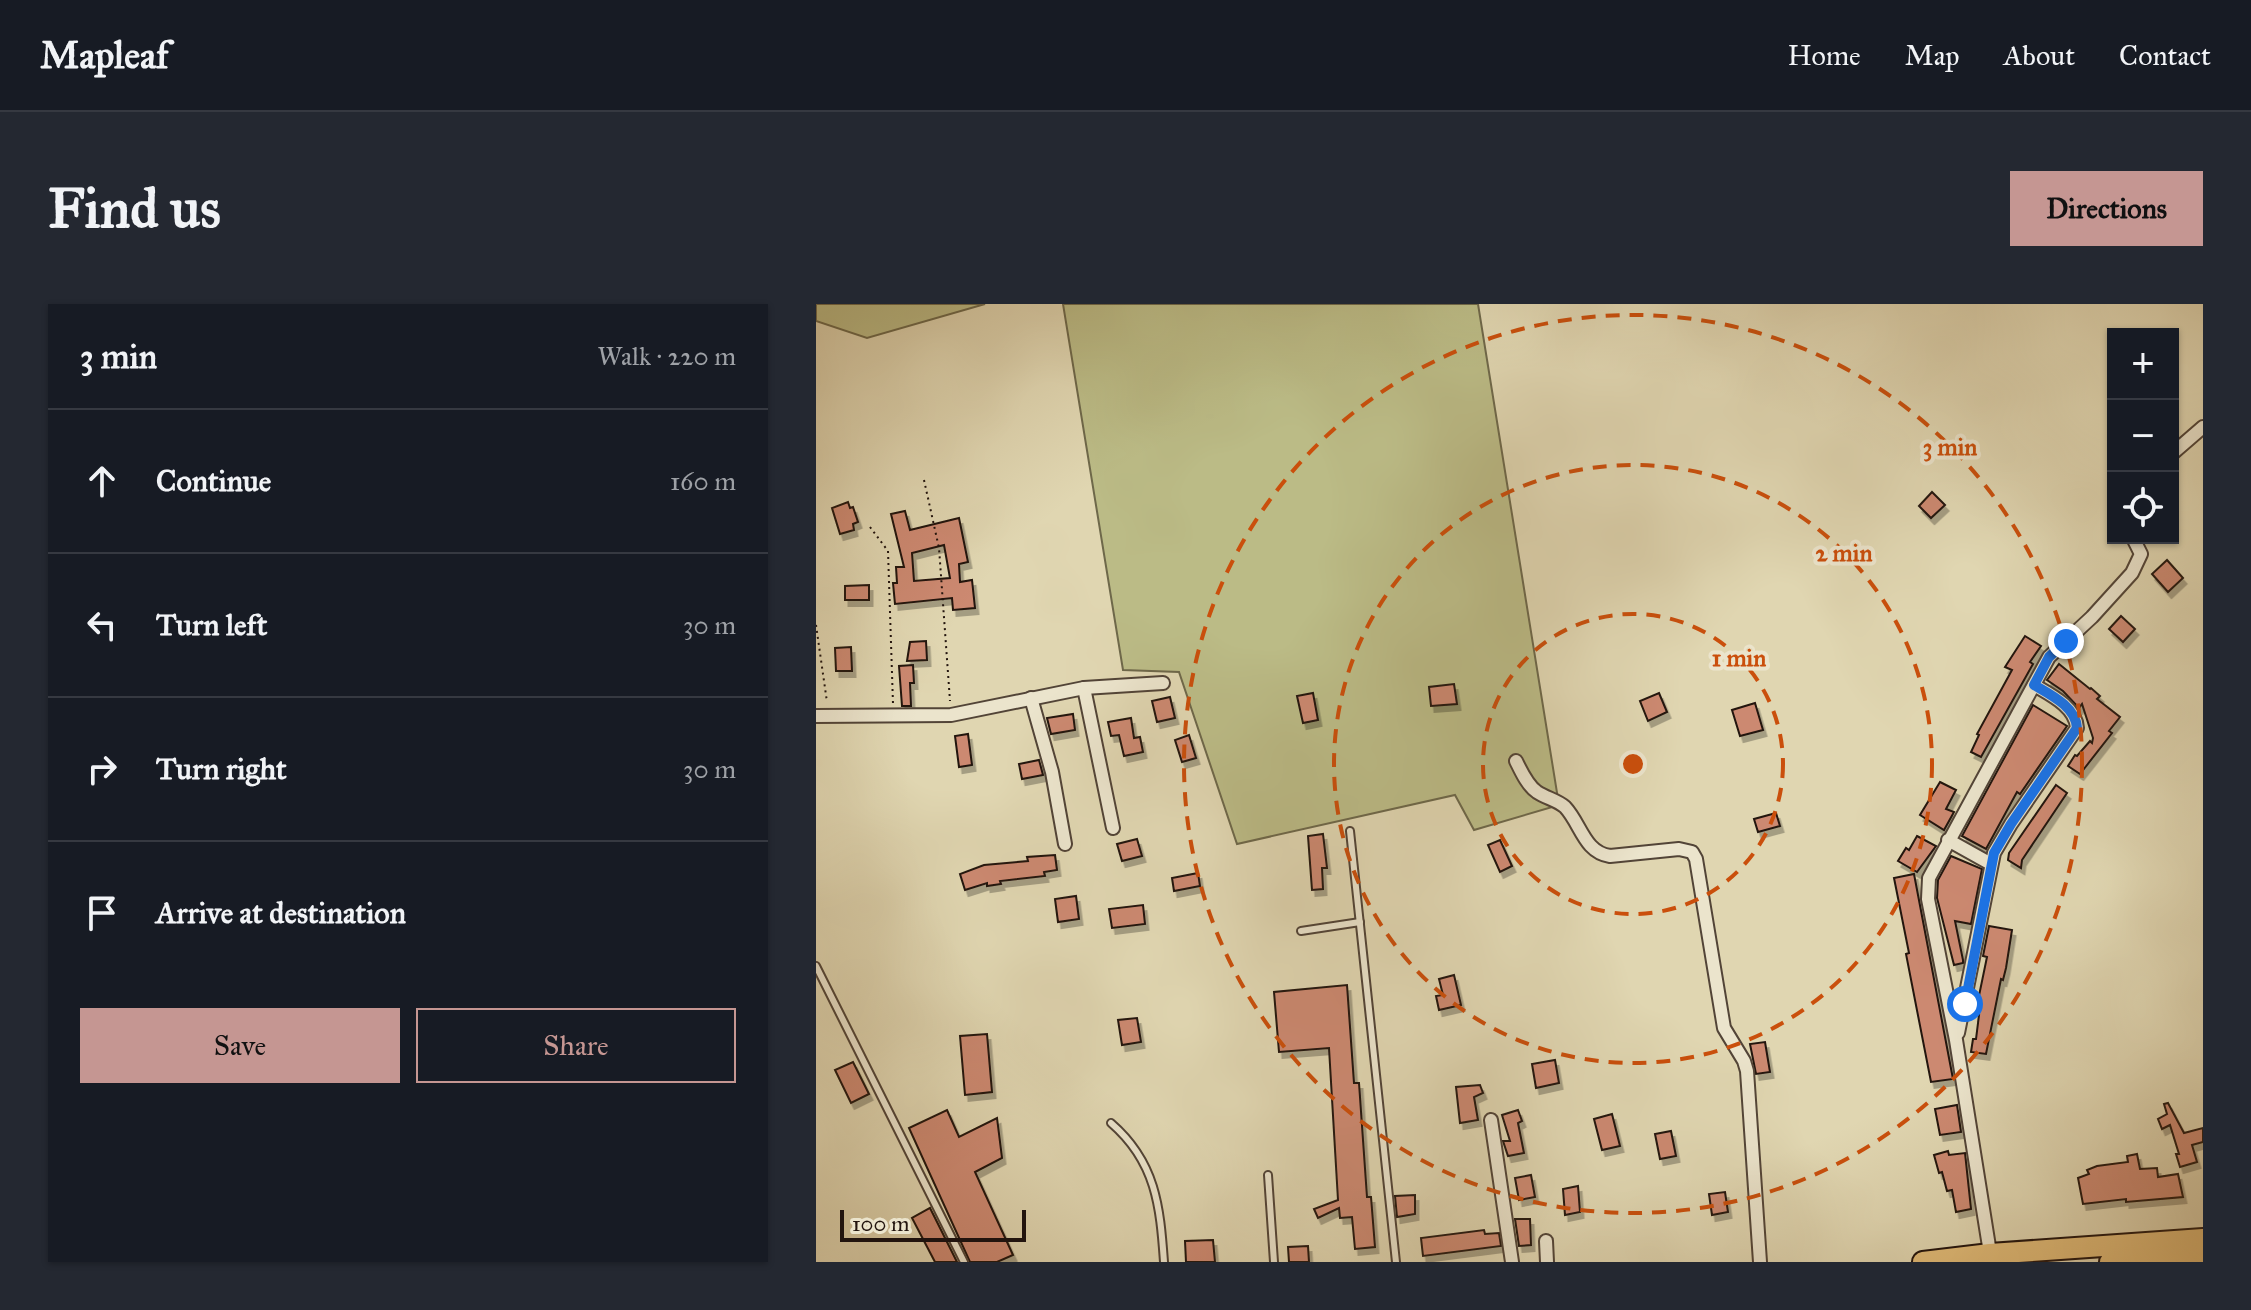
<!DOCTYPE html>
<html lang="en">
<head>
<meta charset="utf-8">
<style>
  body { margin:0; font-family:"IM FELL Great Primer",serif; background:#242831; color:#f1f3f6 }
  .controls { position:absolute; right:24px; top:24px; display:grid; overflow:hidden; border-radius:0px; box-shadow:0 2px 6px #0004 }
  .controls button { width:72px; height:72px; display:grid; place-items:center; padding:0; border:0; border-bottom:2px solid #363941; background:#171b24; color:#f1f3f6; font:40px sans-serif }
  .scale { position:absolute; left:24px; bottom:20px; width:186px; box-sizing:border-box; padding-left:8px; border:4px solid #22140e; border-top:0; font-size:22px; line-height:28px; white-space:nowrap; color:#22140e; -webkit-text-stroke:6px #ebe4cc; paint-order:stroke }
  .stop { position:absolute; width:24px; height:24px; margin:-18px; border:6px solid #1a73e8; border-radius:50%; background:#fff }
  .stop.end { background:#1a73e8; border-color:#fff; box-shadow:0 2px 8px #0008 }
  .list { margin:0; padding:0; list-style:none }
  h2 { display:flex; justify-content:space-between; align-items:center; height:104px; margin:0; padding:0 32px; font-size:34px }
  h2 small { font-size:26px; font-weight:400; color:#9ea1a6 }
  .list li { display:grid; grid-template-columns:52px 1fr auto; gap:24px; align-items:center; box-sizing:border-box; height:144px; padding:0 32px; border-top:2px solid #363941 }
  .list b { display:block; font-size:30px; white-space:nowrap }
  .list em { font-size:26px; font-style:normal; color:#9ea1a6 }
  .actions { display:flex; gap:16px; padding:24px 32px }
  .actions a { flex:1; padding:18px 0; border:2px solid #c59692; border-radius:0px; text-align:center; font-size:28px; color:#c59692 }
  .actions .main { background:#c59692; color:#111 }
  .icon { flex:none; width:44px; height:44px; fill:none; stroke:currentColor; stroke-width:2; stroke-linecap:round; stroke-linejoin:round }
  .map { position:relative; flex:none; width:1387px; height:958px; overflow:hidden; border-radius:0px }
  header { display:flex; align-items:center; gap:48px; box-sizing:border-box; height:112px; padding:0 40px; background:#171b24; border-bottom:2px solid #363941 }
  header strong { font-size:38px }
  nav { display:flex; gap:44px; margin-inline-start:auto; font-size:28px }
  .intro { display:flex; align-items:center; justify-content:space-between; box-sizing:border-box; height:192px; padding:0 48px }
  h1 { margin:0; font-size:56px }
  .button { padding:20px 36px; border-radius:0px; background:#c59692; color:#111; font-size:28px; font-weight:700 }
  main { display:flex; gap:48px; padding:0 48px }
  aside { flex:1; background:#171b24; border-radius:0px; box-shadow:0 2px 6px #0004 }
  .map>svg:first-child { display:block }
  .green { fill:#bbbb86; stroke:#6e684a; stroke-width:2 }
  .building { fill:#cc8971; stroke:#22140e; stroke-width:2; fill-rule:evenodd; filter:url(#shadow) }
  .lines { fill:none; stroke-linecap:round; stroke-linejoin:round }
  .service-casing { stroke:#524437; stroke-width:10 }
  .minor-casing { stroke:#524437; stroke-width:16 }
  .trunk-casing { stroke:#22140e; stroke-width:24 }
  .path { stroke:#22140e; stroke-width:2; stroke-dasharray:2 4; stroke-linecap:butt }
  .service { stroke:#ebe4cc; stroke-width:6 }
  .minor { stroke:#ebe4cc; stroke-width:12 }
  .trunk { stroke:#e0bb78; stroke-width:20 }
  .route { stroke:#1a73e8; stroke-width:10 }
  .ring { fill:none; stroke:#ca4f0c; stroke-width:4; stroke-dasharray:14 10 }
  .centre { fill:#ca4f0c; stroke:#ebe4cc; stroke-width:4 }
  .ring-label { font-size:24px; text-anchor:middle; font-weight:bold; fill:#ca4f0c; stroke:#ebe4cc; stroke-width:8; stroke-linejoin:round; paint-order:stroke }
</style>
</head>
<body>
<header>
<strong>Mapleaf</strong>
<nav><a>Home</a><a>Map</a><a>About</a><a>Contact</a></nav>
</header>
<div class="intro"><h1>Find us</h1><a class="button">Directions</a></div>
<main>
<aside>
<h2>3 min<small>Walk · 220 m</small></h2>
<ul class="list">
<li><svg class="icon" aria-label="ahead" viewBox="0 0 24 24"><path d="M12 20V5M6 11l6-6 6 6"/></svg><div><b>Continue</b></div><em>160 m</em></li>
<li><svg class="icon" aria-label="left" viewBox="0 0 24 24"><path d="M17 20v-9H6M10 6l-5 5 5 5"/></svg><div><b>Turn left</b></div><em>30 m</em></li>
<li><svg class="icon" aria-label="right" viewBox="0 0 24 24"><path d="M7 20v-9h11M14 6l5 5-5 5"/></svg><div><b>Turn right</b></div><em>30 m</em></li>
<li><svg class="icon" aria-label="arrive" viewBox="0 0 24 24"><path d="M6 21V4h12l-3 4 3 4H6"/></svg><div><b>Arrive at destination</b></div></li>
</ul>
<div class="actions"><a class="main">Save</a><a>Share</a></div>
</aside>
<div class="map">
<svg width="1387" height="958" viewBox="0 0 1387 958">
  <defs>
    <filter id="shadow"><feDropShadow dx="3.5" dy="6" stdDeviation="0" flood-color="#0004"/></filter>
  </defs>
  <rect width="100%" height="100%" fill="#e0d6b1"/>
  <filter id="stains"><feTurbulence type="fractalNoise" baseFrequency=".0025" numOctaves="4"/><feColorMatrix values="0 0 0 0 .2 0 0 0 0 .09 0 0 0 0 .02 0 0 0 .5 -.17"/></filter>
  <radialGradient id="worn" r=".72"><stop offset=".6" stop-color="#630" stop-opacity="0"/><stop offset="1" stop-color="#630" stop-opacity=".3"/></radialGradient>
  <!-- green -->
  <g class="green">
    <path d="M 0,0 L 169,0 L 51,34 L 0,17 Z"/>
    <path d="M 247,0 L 662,0 L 743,501 L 658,526 L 639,491 L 421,540 L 363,368 L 307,366 Z"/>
  </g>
  <!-- building -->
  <g class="building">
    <path d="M 1116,188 L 1129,201 L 1115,214 L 1103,202 Z"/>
    <path d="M 32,198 L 34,204 L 37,203 L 42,218 L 37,220 L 38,226 L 24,230 L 16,204 Z"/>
    <path d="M 89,207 L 94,226 L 143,214 L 152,258 L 143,260 L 144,278 L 156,276 L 159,304 L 137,306 L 136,294 L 79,300 L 77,279 L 81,279 L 80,263 L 88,263 L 75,210 ZM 128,241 L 134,274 L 98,277 L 96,249 Z"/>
    <path d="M 1351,256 L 1367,274 L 1352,288 L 1336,270 Z"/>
    <path d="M 53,281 L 53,296 L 29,296 L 29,282 Z"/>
    <path d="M 1305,312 L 1319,325 L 1307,338 L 1293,325 Z"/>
    <path d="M 1209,332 L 1225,342 L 1214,358 L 1217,360 L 1165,453 L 1155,448 L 1163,431 L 1161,430 L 1196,366 L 1189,363 Z"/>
    <path d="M 110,337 L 111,356 L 91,357 L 94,338 Z"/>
    <path d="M 35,343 L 36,367 L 20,367 L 19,344 Z"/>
    <path d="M 1243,360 L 1274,385 L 1275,384 L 1284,392 L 1281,395 L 1304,413 L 1293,427 L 1296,429 L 1264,470 L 1252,462 L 1259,451 L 1261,452 L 1274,437 L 1276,439 L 1277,434 L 1266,400 L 1263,404 L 1247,387 L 1231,376 Z"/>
    <path d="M 97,361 L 98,379 L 94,379 L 95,402 L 86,402 L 83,362 Z"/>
    <path d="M 638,380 L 641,400 L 615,402 L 613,383 Z"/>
    <path d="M 497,389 L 502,416 L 487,419 L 481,392 Z"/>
    <path d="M 843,389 L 851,408 L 832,417 L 824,397 Z"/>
    <path d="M 354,393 L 359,414 L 341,418 L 336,397 Z"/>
    <path d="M 939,399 L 947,426 L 924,432 L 916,406 Z"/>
    <path d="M 1217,401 L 1251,422 L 1204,490 L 1201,488 L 1170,545 L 1146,532 Z"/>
    <path d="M 257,410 L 259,426 L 235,430 L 231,414 Z"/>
    <path d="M 315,414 L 318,434 L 324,433 L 327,448 L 308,452 L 303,431 L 295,432 L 292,418 Z"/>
    <path d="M 152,430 L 156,461 L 143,463 L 139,432 Z"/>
    <path d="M 373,431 L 380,454 L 366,458 L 359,436 Z"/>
    <path d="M 223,456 L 227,471 L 206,475 L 203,460 Z"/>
    <path d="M 1124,478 L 1140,486 L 1130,505 L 1138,508 L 1128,526 L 1104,511 Z"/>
    <path d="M 1240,481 L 1251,489 L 1206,556 L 1205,564 L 1192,556 L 1193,549 Z"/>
    <path d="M 960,509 L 964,522 L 942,528 L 938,515 Z"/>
    <path d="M 507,530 L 511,564 L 506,564 L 507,585 L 496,586 L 492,532 Z"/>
    <path d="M 1101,532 L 1120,542 L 1101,568 L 1082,557 L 1090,544 L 1093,546 Z"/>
    <path d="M 321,535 L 326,552 L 306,557 L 301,540 Z"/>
    <path d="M 684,536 L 696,562 L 684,568 L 672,541 Z"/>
    <path d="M 239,551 L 241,566 L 228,568 L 229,572 L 184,577 L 185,580 L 171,582 L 171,579 L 149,586 L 144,570 L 168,561 L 212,557 L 211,553 Z"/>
    <path d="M 1135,552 L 1166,565 L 1155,620 L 1139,617 L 1147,656 L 1147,659 L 1138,661 L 1121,594 L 1122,576 Z"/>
    <path d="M 382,569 L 384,582 L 358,587 L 356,574 Z"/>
    <path d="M 1098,570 L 1137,775 L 1115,778 L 1090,650 L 1093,649 L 1078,574 Z"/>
    <path d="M 260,592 L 263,615 L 242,618 L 239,595 Z"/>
    <path d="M 327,601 L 329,620 L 296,624 L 293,605 Z"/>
    <path d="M 1173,622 L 1196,626 L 1190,664 L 1187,676 L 1185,675 L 1170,750 L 1155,748 L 1157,735 L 1160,735 L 1163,711 L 1159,711 L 1171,653 L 1167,652 Z"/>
    <path d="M 638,671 L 645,701 L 623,706 L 620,692 L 627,691 L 623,675 Z"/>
    <path d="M 531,681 L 538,779 L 543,779 L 551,893 L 555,893 L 559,943 L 539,945 L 536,913 L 524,914 L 523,904 L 502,914 L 498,905 L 522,896 L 513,744 L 463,748 L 458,688 Z"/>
    <path d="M 321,714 L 325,738 L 306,741 L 302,716 Z"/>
    <path d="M 171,730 L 176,788 L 149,791 L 144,732 Z"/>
    <path d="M 949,738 L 954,768 L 940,770 L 934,740 Z"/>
    <path d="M 739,756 L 743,779 L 720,784 L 716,760 Z"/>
    <path d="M 37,758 L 53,790 L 35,799 L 19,766 Z"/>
    <path d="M 664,781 L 667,789 L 658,793 L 662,816 L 644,819 L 640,783 Z"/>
    <path d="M 1352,799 L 1368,829 L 1387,824 L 1387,838 L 1376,841 L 1381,858 L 1364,863 L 1360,850 L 1363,850 L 1354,821 L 1346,825 L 1342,815 L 1351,810 L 1348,800 Z"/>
    <path d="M 1141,801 L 1145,828 L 1124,831 L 1119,805 Z"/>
    <path d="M 131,806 L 143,833 L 181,814 L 186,854 L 159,868 L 197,951 L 181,958 L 154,958 L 93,824 Z"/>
    <path d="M 702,806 L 706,817 L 702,819 L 708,849 L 692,852 L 687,837 L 694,837 L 686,811 Z"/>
    <path d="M 796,810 L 804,842 L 786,846 L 778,815 Z"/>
    <path d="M 855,827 L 860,852 L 844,855 L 839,830 Z"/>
    <path d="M 1132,847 L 1133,851 L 1149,849 L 1155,905 L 1140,908 L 1136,886 L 1131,887 L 1126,868 L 1123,869 L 1118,851 Z"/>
    <path d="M 1321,850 L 1324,865 L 1341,864 L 1342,873 L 1362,870 L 1367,893 L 1310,898 L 1310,895 L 1267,900 L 1262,874 L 1273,870 L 1271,866 L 1281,862 L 1312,858 L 1311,852 Z"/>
    <path d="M 715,871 L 719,893 L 703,896 L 699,874 Z"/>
    <path d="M 762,882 L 764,908 L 749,911 L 747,885 Z"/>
    <path d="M 909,888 L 912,908 L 896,911 L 893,890 Z"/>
    <path d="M 599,891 L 599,910 L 581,913 L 579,892 Z"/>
    <path d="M 114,904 L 141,958 L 119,958 L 96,914 Z"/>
    <path d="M 699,915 L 714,915 L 715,941 L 703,942 Z"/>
    <path d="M 668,926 L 669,930 L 683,929 L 685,942 L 607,952 L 605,934 Z"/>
    <path d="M 397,936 L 399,958 L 370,958 L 369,937 Z"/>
    <path d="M 492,942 L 493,958 L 473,958 L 472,943 Z"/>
  </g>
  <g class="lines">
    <defs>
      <g id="service">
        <path d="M 534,527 L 580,958"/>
        <path d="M 485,627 L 544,618"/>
        <path d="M 0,662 L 148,958"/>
        <path d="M 295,819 C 340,858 344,902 348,958"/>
        <path d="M 452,871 L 458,958"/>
      </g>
      <g id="minor">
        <path d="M 1357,149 L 1387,123"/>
        <path d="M 268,384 L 297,524"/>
        <path d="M 215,394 L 236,468 L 249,540"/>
        <path d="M 0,412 L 135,411 L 268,384 L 347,379"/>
        <path d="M 700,457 C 705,467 711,481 721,488 C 730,494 741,496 749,503 C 765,520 768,548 794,552 L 863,545 L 876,548 L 880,555 L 908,724 L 928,757 L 931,767 L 944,958"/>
        <path d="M 1132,536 L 1175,560"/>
        <path d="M 1142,729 L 1178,549 L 1195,520 L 1261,424 C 1260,403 1235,391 1218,381"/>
        <path d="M 675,816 L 696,958"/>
        <path d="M 730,937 L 731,958"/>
        <path d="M 1175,955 L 1140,736 L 1112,595 L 1113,574 L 1233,353 L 1276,313 L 1316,269 L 1325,250 L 1317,234"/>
      </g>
      <g id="trunk">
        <path d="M 1107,958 L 1174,950 L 1387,935"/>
        <path d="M 1294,958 L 1387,949"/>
      </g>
    </defs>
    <!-- service casing -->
    <use href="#service" class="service-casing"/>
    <!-- minor casing -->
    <use href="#minor" class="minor-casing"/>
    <!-- trunk casing -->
    <use href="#trunk" class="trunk-casing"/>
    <!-- path -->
    <g class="path">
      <path d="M 108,176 L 123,244 L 134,397"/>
      <path d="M 54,223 L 72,247 L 77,400"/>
      <path d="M 0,321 L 11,398"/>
    </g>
    <!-- service -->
    <use href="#service" class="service"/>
    <!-- minor -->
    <use href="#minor" class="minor"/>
    <!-- trunk -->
    <use href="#trunk" class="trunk"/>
  </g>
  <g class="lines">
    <!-- route -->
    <path class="route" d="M 1149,700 L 1178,549 L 1195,520 L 1261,424 C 1260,403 1235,391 1218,381 L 1233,353 L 1250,337"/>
  </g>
  <!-- distance rings -->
  <g class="ring">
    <circle cx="817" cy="460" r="150"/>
    <circle cx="817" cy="460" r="299"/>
    <circle cx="817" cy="460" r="449"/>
  </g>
  <circle cx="817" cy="460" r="12" class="centre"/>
  <g class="ring-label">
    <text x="1134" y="151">3 min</text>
    <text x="1028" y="257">2 min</text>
    <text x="923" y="362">1 min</text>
  </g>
  <rect width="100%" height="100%" filter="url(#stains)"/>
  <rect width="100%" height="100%" fill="url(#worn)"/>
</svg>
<div class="controls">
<button>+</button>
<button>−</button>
<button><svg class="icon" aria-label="locate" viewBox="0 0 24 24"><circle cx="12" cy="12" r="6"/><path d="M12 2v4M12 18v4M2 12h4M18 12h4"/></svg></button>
</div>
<div class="scale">100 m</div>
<div class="stop" style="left:1149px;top:700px"></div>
<div class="stop end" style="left:1250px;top:337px"></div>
</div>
</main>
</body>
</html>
